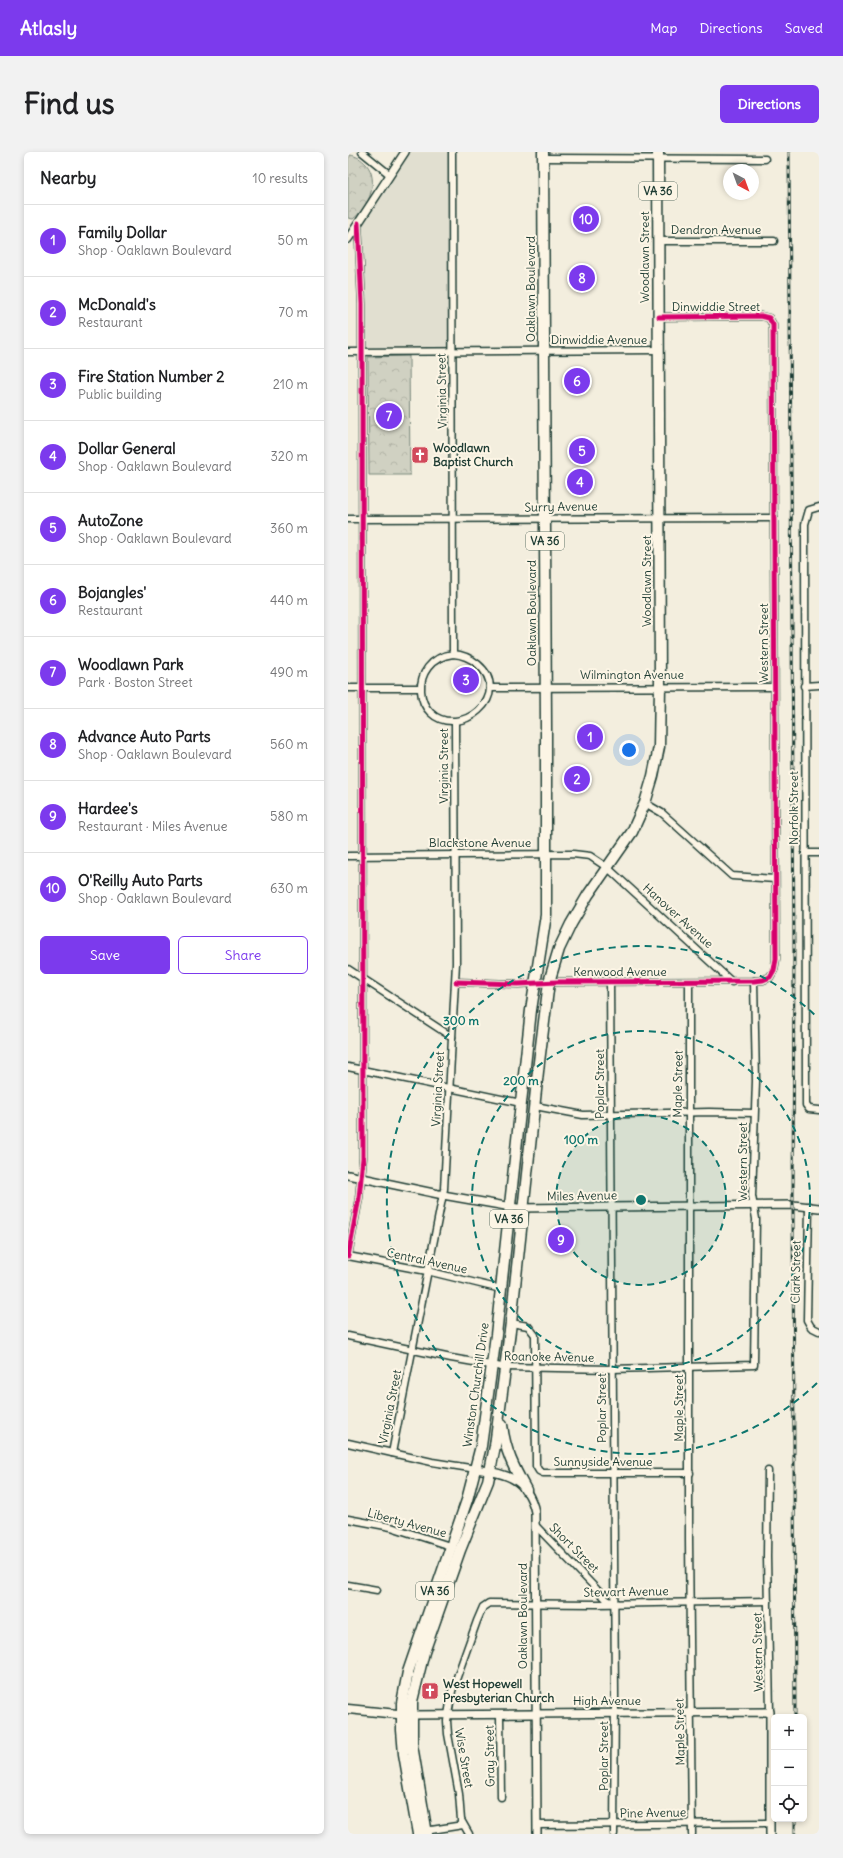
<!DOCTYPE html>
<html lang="en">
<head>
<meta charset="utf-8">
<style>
  body { margin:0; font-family:Delius,sans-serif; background:#f2f2f2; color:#202124 }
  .controls { position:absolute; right:12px; bottom:12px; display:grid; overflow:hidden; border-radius:6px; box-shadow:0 2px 6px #0003 }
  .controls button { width:36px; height:36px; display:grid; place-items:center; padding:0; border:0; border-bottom:1px solid #e0e0e0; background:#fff; color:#202124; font:20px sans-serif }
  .compass { position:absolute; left:375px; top:12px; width:36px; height:36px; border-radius:50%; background:#fff; box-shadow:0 2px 6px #0003; rotate:139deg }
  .you { position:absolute; left:281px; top:598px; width:14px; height:14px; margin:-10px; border:3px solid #fff; border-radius:50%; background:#1a73e8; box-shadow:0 0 0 6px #1a73e833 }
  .badge { display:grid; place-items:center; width:26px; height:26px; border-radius:50%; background:#7c3aed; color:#fff; font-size:13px; font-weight:700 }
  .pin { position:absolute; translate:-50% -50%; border:2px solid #fff; box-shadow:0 1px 4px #0006 }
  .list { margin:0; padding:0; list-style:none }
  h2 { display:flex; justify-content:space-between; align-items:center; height:52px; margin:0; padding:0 16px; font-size:17px }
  h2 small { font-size:13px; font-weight:400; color:#757577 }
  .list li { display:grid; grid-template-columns:26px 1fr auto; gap:12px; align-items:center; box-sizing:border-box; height:72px; padding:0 16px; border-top:1px solid #e0e0e0 }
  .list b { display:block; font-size:15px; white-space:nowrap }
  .list p { margin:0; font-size:13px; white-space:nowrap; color:#757577 }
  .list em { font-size:13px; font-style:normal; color:#757577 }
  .actions { display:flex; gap:8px; padding:12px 16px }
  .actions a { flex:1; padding:9px 0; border:1px solid #7c3aed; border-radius:6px; text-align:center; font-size:14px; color:#7c3aed }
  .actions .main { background:#7c3aed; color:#fff }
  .icon { flex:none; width:22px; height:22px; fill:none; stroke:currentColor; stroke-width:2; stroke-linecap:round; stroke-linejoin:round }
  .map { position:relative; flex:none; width:471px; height:1682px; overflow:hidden; border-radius:6px }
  header { display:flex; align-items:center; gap:24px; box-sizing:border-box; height:56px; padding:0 20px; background:#7c3aed; color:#fff }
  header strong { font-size:19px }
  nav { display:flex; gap:22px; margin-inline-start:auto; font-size:14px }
  .intro { display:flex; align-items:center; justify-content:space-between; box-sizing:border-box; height:96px; padding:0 24px }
  h1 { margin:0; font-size:28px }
  .button { padding:10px 18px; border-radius:6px; background:#7c3aed; color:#fff; font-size:14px; font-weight:700 }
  main { display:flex; gap:24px; padding:0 24px }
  aside { flex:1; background:#fff; border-radius:6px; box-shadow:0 2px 6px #0003 }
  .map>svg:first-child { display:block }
  .built { fill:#e1dfd0 }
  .forest { fill:url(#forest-crowns); stroke:#78877b }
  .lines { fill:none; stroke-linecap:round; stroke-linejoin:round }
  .minor-casing { stroke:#1f3d34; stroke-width:9 }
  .tertiary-casing { stroke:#1f3d34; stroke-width:10 }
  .secondary-casing { stroke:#1f3d34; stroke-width:11 }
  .trunk-casing { stroke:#1f3d34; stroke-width:13 }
  .minor { stroke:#fcf5e5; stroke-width:6 }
  .tertiary { stroke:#fcf5e5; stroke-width:7 }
  .secondary { stroke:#fcf5e5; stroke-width:8 }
  .trunk { stroke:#fcf5e5; stroke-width:10 }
  .rail-casing { stroke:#1f3d34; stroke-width:3 }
  .rail { stroke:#fcf5e5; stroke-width:1.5; stroke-dasharray:4.5; stroke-linecap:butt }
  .cycleway-casing { stroke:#fcf5e5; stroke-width:8 }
  .cycleway { stroke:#d6006c; stroke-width:5 }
  .ring { fill:none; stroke:#0f766e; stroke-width:2; stroke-dasharray:7 5 }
  .labels { text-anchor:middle; stroke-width:4; stroke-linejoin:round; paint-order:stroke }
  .shield { fill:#fcf5e5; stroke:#617469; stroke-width:1 }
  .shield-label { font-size:11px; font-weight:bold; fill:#1f3d34 }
  .street-label { font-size:12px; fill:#1f3d34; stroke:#fcf5e5 }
  .poi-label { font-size:12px; font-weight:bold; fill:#1f3d34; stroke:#fcf5e5; text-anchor:start }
  .centre { fill:#0f766e; stroke:#fcf5e5; stroke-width:2 }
  .ring-label { font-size:12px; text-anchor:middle; font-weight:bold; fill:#0f766e; stroke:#fcf5e5; stroke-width:4; stroke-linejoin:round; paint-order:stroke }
</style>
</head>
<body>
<header>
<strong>Atlasly</strong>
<nav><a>Map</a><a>Directions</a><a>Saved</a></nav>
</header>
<div class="intro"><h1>Find us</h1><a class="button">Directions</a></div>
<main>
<aside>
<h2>Nearby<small>10 results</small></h2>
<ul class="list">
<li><span class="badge">1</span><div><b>Family Dollar</b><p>Shop · Oaklawn Boulevard</p></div><em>50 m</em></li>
<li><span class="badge">2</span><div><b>McDonald's</b><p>Restaurant</p></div><em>70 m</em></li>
<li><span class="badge">3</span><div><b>Fire Station Number 2</b><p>Public building</p></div><em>210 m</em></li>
<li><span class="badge">4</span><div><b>Dollar General</b><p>Shop · Oaklawn Boulevard</p></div><em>320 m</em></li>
<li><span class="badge">5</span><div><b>AutoZone</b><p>Shop · Oaklawn Boulevard</p></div><em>360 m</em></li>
<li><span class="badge">6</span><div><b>Bojangles'</b><p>Restaurant</p></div><em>440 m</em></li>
<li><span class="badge">7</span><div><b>Woodlawn Park</b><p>Park · Boston Street</p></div><em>490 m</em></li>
<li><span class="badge">8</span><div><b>Advance Auto Parts</b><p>Shop · Oaklawn Boulevard</p></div><em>560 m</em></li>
<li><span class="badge">9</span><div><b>Hardee's</b><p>Restaurant · Miles Avenue</p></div><em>580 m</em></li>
<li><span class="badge">10</span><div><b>O'Reilly Auto Parts</b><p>Shop · Oaklawn Boulevard</p></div><em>630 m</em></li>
</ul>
<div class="actions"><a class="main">Save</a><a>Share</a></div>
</aside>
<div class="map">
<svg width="471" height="1682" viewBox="0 0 471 1682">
  <defs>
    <pattern id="forest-crowns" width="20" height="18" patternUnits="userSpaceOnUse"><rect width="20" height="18" fill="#d0d1c2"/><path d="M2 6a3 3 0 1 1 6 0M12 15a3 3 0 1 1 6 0" fill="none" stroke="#b2b4a7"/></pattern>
  </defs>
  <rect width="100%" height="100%" fill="#f3eede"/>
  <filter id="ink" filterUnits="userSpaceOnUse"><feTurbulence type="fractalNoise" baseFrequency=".025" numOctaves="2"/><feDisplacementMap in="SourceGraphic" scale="8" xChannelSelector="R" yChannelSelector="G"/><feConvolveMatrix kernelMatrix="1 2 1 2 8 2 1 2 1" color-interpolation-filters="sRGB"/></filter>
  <g filter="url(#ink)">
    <!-- built -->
    <path class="built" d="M 62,0 L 100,0 L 100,195 L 18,195 L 14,71 Z"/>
    <!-- forest -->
    <g class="forest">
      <path d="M 2,3 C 9,4 13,7 18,12 C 32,28 21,55 5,67 L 0,66 L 0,5 Z"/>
      <path d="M 61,204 L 62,323 L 21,323 L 20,205 Z"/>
    </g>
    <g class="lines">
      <defs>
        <g id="minor">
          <path d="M 14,0 L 41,22"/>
          <path d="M 104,0 L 105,502"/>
          <path d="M 195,6 L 417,7"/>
          <path d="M 310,89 L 426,89"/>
          <path d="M 0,200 L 311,198"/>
          <path d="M 471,355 L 461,358 L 457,372 L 458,953 L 461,957 L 471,958"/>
          <path d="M 0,367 L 426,366"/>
          <path d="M 105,502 C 122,503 142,517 142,536 C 142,553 123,568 107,569 C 65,572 59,508 105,502 Z"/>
          <path d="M 456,534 L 471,533"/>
          <path d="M 0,536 L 72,536"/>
          <path d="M 142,536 L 426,535"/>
          <path d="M 297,651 L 314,661 L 384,724 L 427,727"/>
          <path d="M 457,701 L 471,701"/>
          <path d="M 0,704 L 225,702 L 242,704 L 260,716 L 384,830"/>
          <path d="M 0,817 L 104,885"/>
          <path d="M 108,830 L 170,832 L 209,830 L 406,829 L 415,828 L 422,825 L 426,818 L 428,807 L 425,173 L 421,166 L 413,164 L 311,165"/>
          <path d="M 262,830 L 267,1543 L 266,1682"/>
          <path d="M 341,830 L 341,1388 L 344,1682"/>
          <path d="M 0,915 L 173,951"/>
          <path d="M 187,954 L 235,963 L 361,960 L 406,961"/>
          <path d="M 461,1054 L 459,1168 L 463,1175 L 471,1179"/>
          <path d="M 0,1104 L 11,1046 L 15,1006 L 14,152 L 10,71"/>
          <path d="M 0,1104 L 79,1119 L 153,1137"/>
          <path d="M 163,1171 L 180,1174 L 187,1183 L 188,1314 L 191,1319 L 195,1321 L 342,1321"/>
          <path d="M 0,1184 L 103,1206 L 154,1215 L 264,1217 L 406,1213 L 408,1067 L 404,1044 L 408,929 L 406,829"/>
          <path d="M 0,1291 L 84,1310 L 128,1317"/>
          <path d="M 44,1301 L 96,1037 L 108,811 L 107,570"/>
          <path d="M 420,1319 L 419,1405 L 422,1560"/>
          <path d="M 0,1367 L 43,1375 L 105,1395"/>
          <path d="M 187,1373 L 259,1448 L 265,1451"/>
          <path d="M 0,1433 L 29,1438"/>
          <path d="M 152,1563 L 153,1645"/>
          <path d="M 189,1673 L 422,1671"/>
          <path d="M 77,1679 L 115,1673"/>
          <path d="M 121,1682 L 113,1668 L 111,1642 L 100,1582 L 99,1569 L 104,1539 L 129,1469 L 135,1455 L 141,1451 L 250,1452 L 420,1449"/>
        </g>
        <g id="tertiary">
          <path d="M 0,87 L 57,0"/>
          <path d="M 0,1023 L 95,1043 L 169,1056 L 445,1053 L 471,1056"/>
          <path d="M 128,1317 C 158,1321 180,1327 187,1360 L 189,1682"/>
          <path d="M 63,1563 L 422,1560 L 422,1682"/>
        </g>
        <path id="secondary" d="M 0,1557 L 59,1563"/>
        <g id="trunk">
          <path d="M 154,1273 C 157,1299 166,1316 178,1338"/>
          <path d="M 70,1682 L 56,1602 L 54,1578 L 54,1551 L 60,1520 L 119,1348 L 133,1294 L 148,1183 L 183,858 L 198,763 L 198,576 L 195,0"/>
          <path d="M 79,1682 L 64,1593 L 64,1549 L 76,1500 L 112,1398 L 140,1329 L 147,1294 L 163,1171 L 191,910 L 201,830 L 211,797 L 223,772 L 240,743 L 284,680 L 297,651 L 305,624 L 311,595 L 312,534 L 310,0"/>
        </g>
      </defs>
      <!-- minor casing -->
      <use href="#minor" class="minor-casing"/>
      <!-- tertiary casing -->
      <use href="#tertiary" class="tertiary-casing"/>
      <!-- secondary casing -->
      <use href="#secondary" class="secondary-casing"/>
      <!-- trunk casing -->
      <use href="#trunk" class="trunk-casing"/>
      <!-- minor -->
      <use href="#minor" class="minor"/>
      <!-- tertiary -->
      <use href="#tertiary" class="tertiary"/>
      <!-- secondary -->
      <use href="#secondary" class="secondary"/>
      <!-- trunk -->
      <use href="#trunk" class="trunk"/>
      <defs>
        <g id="rail">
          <path d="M 441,0 L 446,795 L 445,1053 L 447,1565"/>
          <path d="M 447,1667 L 447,1682"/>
        </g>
      </defs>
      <!-- rail casing -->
      <use href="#rail" class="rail-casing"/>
      <!-- rail -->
      <use href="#rail" class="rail"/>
      <defs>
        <g id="cycleway">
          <path d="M 108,830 L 170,832 L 209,830 L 406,829 L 415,828 L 422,825 L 426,818 L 428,807 L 425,173 L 421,166 L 413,164 L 311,165"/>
          <path d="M 0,1104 L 11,1046 L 15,1006 L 14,152 L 10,71"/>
        </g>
      </defs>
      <!-- cycleway casing -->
      <use href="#cycleway" class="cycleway-casing"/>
      <!-- cycleway -->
      <use href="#cycleway" class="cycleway"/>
    </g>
  </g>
  <!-- distance rings -->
  <circle cx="293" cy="1048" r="85" fill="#0f766e" fill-opacity=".12"/>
  <g class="ring">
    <circle cx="293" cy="1048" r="85"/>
    <circle cx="293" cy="1048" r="169"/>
    <path d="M469 1231A254 254 0 1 1 469 865"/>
  </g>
  <!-- icons -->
  <defs>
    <symbol id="church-square" viewBox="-11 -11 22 22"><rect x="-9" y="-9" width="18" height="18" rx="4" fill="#d1495b" stroke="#fcf5e5"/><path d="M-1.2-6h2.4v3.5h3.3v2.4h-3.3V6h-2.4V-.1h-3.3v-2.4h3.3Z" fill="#fff"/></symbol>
  </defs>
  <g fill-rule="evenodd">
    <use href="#church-square" x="62" y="293" width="20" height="20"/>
    <use href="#church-square" x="72" y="1529" width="20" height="20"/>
  </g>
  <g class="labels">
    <!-- shield labels -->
    <g class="shield">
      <rect x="291" y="30" width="38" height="18" rx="3"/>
      <rect x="178" y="380" width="38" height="18" rx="3"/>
      <rect x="142" y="1058" width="38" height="18" rx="3"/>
      <rect x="68" y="1430" width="38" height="18" rx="3"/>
    </g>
    <g class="shield-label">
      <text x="310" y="43">VA 36</text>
      <text x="197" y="393">VA 36</text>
      <text x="161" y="1071">VA 36</text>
      <text x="87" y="1443">VA 36</text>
    </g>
    <!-- street labels -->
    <g class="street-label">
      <text x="368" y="82">Dendron Avenue</text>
      <text transform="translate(297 105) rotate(-90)" y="4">Woodlawn Street</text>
      <text transform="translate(183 137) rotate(-90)" y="4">Oaklawn Boulevard</text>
      <text x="368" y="159">Dinwiddie Street</text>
      <text x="251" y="192">Dinwiddie Avenue</text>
      <text transform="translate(94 239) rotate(-91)" y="4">Virginia Street</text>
      <text transform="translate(213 355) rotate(-1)" y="4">Surry Avenue</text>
      <text transform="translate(299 429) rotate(-90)" y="4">Woodlawn Street</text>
      <text transform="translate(184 461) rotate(-90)" y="4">Oaklawn Boulevard</text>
      <text transform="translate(416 491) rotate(-90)" y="4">Western Street</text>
      <text x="284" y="527">Wilmington Avenue</text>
      <text transform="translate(96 614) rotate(-90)" y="4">Virginia Street</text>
      <text transform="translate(446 656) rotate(-90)" y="4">Norfolk Street</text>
      <text x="132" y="695">Blackstone Avenue</text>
      <text transform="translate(330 764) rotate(42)" y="4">Hanover Avenue</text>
      <text x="272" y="824">Kenwood Avenue</text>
      <text transform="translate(252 932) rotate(-90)" y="4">Poplar Street</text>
      <text transform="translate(330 932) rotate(-89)" y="4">Maple Street</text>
      <text transform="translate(90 937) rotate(-87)" y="4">Virginia Street</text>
      <text transform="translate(395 1010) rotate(-90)" y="4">Western Street</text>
      <text transform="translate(234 1044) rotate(-1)" y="4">Miles Avenue</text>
      <text transform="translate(79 1109) rotate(12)" y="4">Central Avenue</text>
      <text transform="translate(448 1120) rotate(-89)" y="4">Clark Street</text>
      <text transform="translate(201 1205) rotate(1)" y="4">Roanoke Avenue</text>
      <text transform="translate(128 1233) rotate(-82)" y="4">Winston Churchill Drive</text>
      <text transform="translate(42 1255) rotate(-79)" y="4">Virginia Street</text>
      <text transform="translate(254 1256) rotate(-90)" y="4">Poplar Street</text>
      <text transform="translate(331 1256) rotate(-90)" y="4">Maple Street</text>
      <text x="255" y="1314">Sunnyside Avenue</text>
      <text transform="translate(59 1371) rotate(15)" y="4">Liberty Avenue</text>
      <text transform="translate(226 1396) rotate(45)" y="4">Short Street</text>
      <text transform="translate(278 1440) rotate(-1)" y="4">Stewart Avenue</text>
      <text transform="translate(175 1464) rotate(-90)" y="4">Oaklawn Boulevard</text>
      <text transform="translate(410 1500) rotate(-91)" y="4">Western Street</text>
      <text x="259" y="1553">High Avenue</text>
      <text transform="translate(332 1580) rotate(-91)" y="4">Maple Street</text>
      <text transform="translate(142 1604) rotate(-91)" y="4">Gray Street</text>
      <text transform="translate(256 1604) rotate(-90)" y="4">Poplar Street</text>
      <text transform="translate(116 1606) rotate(80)" y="4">Wise Street</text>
      <text transform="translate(305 1661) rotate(-1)" y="4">Pine Avenue</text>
    </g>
    <!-- poi labels -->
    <g class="poi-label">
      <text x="85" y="300">Woodlawn<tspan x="85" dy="14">Baptist Church</tspan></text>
      <text x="95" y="1536">West Hopewell<tspan x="95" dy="14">Presbyterian Church</tspan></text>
    </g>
  </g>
  <circle cx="293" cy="1048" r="6" class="centre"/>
  <g class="ring-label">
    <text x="113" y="873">300 m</text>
    <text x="173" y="933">200 m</text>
    <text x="233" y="992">100 m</text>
  </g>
</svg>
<div class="controls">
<button>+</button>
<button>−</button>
<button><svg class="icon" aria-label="locate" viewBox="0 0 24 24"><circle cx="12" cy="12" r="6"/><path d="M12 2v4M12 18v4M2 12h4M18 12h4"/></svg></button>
</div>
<svg class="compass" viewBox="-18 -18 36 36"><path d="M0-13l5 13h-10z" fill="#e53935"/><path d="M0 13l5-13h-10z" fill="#757577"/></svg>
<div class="you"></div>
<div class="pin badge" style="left:242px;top:585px">1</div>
<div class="pin badge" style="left:229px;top:627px">2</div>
<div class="pin badge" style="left:118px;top:528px">3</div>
<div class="pin badge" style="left:232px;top:330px">4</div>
<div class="pin badge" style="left:234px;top:299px">5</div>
<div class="pin badge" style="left:229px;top:229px">6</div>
<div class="pin badge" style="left:41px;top:264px">7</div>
<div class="pin badge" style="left:234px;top:126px">8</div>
<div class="pin badge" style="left:213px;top:1088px">9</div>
<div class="pin badge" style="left:238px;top:67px">10</div>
</div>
</main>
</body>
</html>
